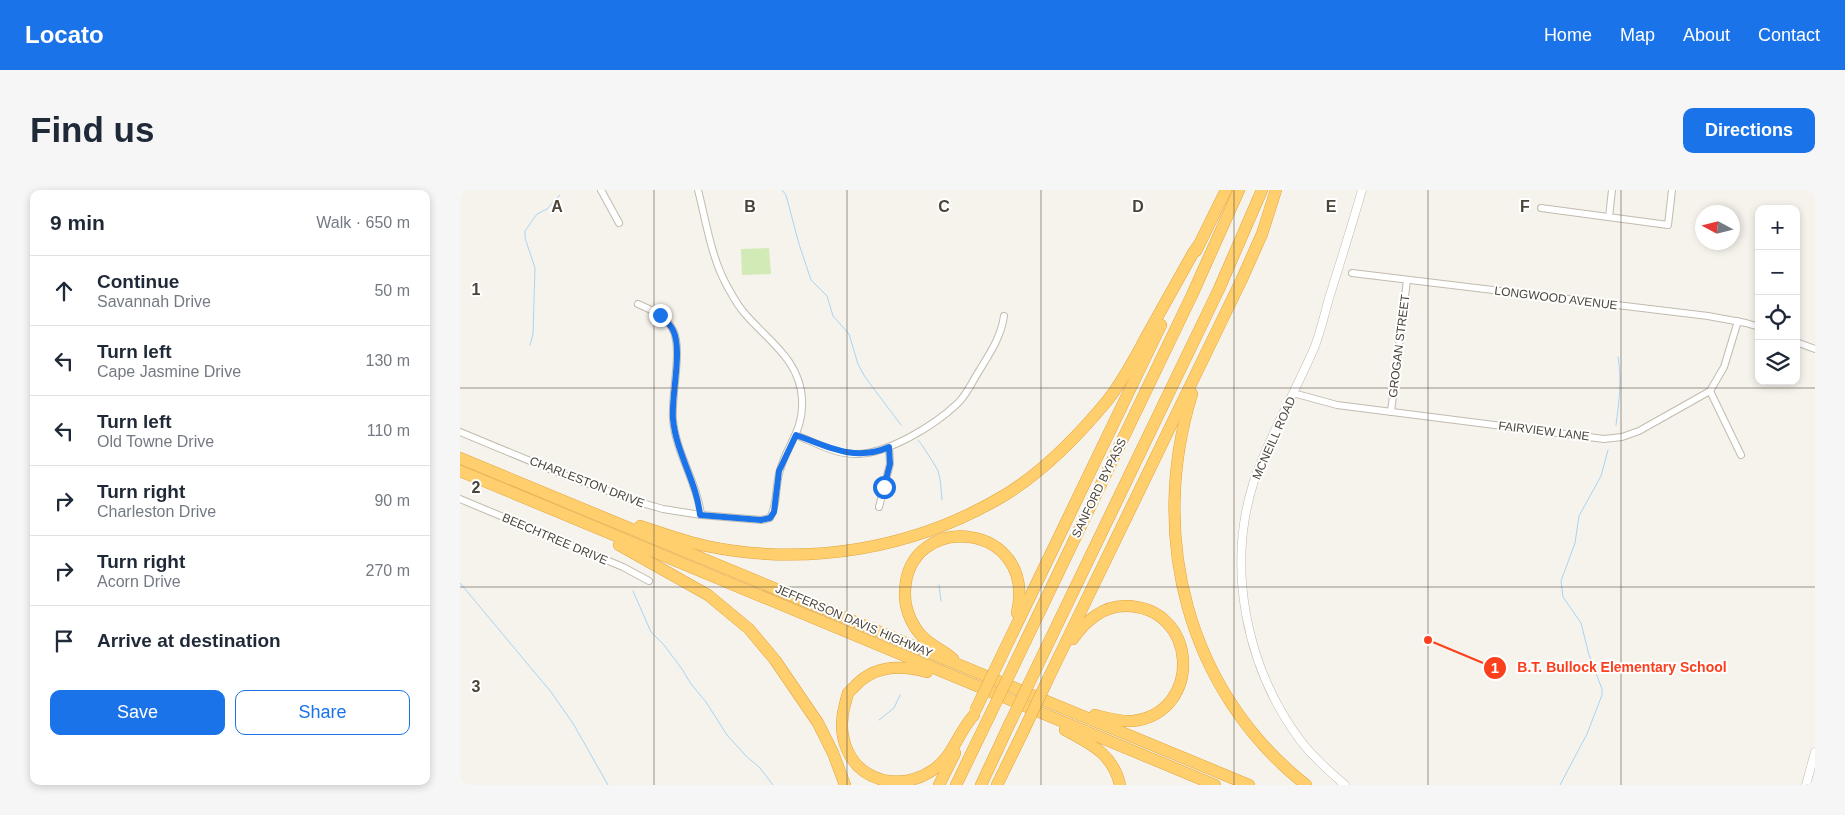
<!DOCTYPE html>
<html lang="en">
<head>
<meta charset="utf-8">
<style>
  body { margin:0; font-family:Arial,sans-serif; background:#f6f6f7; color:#1f2937 }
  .controls { position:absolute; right:15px; top:15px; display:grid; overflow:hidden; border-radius:10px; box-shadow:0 2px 8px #0003 }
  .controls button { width:45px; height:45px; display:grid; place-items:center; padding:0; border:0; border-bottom:1px solid #e0e1e3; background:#fff; color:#1f2937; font:25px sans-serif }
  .compass { position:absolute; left:1235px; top:15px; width:45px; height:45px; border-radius:50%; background:#fff; box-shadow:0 2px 8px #0003; rotate:277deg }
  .stop { position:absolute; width:15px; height:15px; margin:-11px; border:4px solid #1a73e8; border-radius:50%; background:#fff }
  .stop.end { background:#1a73e8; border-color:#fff; box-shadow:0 1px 5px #0008 }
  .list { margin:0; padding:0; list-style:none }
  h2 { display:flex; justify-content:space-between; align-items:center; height:65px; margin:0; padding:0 20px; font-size:21px }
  h2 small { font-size:16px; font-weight:400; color:#747a83 }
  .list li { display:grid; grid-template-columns:32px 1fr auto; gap:15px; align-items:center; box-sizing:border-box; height:70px; padding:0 20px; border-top:1px solid #e0e1e3 }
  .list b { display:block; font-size:19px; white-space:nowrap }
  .list p { margin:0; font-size:16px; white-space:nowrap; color:#747a83 }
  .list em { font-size:16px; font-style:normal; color:#747a83 }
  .actions { display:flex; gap:10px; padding:15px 20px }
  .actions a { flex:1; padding:11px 0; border:1px solid #1a73e8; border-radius:10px; text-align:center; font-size:18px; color:#1a73e8 }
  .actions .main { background:#1a73e8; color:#fff }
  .icon { flex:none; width:28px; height:28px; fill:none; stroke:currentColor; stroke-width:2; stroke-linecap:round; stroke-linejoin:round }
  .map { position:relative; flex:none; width:1355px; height:595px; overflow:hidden; border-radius:10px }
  header { display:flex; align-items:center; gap:30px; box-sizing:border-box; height:70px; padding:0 25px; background:#1a73e8; color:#fff }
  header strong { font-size:24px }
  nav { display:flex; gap:28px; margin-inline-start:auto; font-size:18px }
  .intro { display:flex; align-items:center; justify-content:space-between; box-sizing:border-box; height:120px; padding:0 30px }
  h1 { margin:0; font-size:35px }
  .button { padding:12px 22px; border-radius:10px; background:#1a73e8; color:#fff; font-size:18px; font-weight:700 }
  main { display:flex; gap:30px; padding:0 30px }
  aside { flex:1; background:#fff; border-radius:10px; box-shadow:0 2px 8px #0003 }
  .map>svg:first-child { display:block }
  .green { fill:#d2eab5 }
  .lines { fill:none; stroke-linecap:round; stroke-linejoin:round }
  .stream { stroke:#a9d4f2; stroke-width:1 }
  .minor-casing { stroke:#c2bbae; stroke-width:8 }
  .tertiary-casing { stroke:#c2bbae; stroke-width:9 }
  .motorway-casing { stroke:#e0a43c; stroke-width:12 }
  .minor { stroke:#fff; stroke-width:6 }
  .tertiary { stroke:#fff; stroke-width:8 }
  .motorway { stroke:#ffcf6e; stroke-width:11 }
  .motorway-bridge-casing { stroke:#e0a43c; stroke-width:12; stroke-linecap:butt }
  .motorway-bridge { stroke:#ffcf6e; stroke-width:11 }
  .route { stroke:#1a73e8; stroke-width:6 }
  .grid { fill:none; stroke:#4b4439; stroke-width:1; stroke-opacity:0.55 }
  .labels { text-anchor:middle; stroke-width:4; stroke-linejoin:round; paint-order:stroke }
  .street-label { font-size:12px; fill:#4b4439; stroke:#fff }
  .grid-label { font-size:16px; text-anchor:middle; font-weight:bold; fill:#4b4439; stroke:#fff; stroke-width:4; stroke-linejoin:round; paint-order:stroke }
  .leader { fill:none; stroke:#fc3f1d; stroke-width:2 }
  .callout-dot { fill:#fc3f1d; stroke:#fff; stroke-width:2 }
  .mark-label { font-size:15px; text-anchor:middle; font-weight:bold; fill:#fff }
  .callout-label { font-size:14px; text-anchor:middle; font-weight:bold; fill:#fc3f1d; stroke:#fff; stroke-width:4; stroke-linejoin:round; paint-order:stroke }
</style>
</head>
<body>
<header>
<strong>Locato</strong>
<nav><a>Home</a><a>Map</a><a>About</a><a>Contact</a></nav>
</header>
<div class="intro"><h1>Find us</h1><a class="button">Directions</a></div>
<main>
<aside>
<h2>9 min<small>Walk · 650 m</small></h2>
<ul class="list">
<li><svg class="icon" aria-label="ahead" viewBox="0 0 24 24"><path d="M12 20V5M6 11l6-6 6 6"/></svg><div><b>Continue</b><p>Savannah Drive</p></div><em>50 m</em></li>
<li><svg class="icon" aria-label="left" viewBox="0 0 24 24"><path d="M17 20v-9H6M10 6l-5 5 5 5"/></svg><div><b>Turn left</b><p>Cape Jasmine Drive</p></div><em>130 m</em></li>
<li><svg class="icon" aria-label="left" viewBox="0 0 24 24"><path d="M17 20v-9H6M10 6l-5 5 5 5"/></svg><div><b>Turn left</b><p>Old Towne Drive</p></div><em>110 m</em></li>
<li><svg class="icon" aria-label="right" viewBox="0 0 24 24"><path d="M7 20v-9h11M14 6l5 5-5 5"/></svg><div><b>Turn right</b><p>Charleston Drive</p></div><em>90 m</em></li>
<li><svg class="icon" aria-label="right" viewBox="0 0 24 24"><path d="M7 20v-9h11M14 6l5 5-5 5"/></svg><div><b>Turn right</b><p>Acorn Drive</p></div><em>270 m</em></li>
<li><svg class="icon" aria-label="arrive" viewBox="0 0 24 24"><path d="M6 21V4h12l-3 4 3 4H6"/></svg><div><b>Arrive at destination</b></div></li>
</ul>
<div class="actions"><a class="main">Save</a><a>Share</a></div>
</aside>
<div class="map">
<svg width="1355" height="595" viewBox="0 0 1355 595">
  <rect width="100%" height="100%" fill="#f6f3ec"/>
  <!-- green -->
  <path class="green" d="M 309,58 L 311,84 L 282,85 L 281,59 Z"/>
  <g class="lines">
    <!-- stream -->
    <g class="stream">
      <path d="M 322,0 L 326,5 L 339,54 L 351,90 L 367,106 L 373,126 L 389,144 L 398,174 L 405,187 L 441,235"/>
      <path d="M 70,155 L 73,144 L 75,78 L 65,48 L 65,41 L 77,24 L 87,19 L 100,5"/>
      <path d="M 1156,235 C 1159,212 1162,190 1158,167"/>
      <path d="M 458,250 C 460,251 477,278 478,281 C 481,289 481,301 482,310"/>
      <path d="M 0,393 L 91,502 L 114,535 L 148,595"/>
      <path d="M 479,395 L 481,411"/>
      <path d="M 173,401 L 191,442 L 204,455 L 222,479 L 231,494 L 246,512 L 267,545 L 286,566 L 300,578 L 313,595"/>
      <path d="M 419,530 L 434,518 L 440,505"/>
      <path d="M 1100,595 L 1127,544 L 1142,505 L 1142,499 L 1129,465 L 1121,433 L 1103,407 L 1101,391 L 1115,353 L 1119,326 L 1141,286 L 1148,260"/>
    </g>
    <defs>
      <g id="minor">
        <path d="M 141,0 L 159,33"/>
        <path d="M 1081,18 L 1208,35 L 1212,0"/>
        <path d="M 1149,27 L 1152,0"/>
        <path d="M 892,83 L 1248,126 L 1286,133 L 1299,137"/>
        <path d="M 178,114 C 192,120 208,127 214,142 C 222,163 211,205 213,230 C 216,263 237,292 241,325"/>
        <path d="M 1336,152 L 1355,159"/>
        <path d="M 1250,201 L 1281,265"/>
        <path d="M 833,203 L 877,215 L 1144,249 L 1162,247 L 1179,241 L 1250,201 L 1264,177 L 1278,131"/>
        <path d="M 931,222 L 947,90"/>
        <path d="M 0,242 L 104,285 L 175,311 L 203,319 L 241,325 L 301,330 L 310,328 C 318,314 315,295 320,280 C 328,253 344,240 342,209 C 340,171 310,152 287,126 C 278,117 272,105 266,94 C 251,66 246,31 238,0"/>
        <path d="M 336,245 C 354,252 375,264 394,264 C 427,265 475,235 498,213 C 507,204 512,192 519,181 C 530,163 541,147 544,126"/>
        <path d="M 0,309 L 163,377 L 189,391"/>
        <path d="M 419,317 L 430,274 L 429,257"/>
      </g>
      <g id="tertiary">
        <path d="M 885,595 C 869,581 853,567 840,550 C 786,477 766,377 794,291 C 810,244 836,201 855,156 C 861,140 865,122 870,105 C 881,70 892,35 902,0"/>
        <path d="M 1346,595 L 1355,562"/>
      </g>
      <g id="motorway">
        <path d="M 736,61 L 766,0"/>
        <path d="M 732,204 C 688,346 727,501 846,595"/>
        <path d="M 0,268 L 789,595"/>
        <path d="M 0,281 L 755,595"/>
        <path d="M 180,336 C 202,343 223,351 246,356 C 348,377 455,359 545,305 C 584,281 618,246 647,211 C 662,192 674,170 685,149 C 701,120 717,92 733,63 L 738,56"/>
        <path d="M 159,355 L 248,405 L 289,439 L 315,470 L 358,533 L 373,563 L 385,595"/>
        <path d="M 613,449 C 625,431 643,416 665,416 C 739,416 743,523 673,531 C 660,532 647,528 635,525"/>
        <path d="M 541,467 L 701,135"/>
        <path d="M 493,469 C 483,460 468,454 460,444 C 450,432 444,416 445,401 C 448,319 578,332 557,423"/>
        <path d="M 555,473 L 732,105 L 779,0"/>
        <path d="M 467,482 C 442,475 415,475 396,495 C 394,498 390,500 388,503 C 387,506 386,511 385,514 C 376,546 388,581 423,590 C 441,594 458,590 473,580 C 493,567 498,542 514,525"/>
        <path d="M 574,483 L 759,99 L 802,0"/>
        <path d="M 588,489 L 781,91 L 802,44 L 816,0"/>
        <path d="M 605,540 C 631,554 653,564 660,595"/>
        <path d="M 479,595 L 495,563"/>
        <path d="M 496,595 L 529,527"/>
        <path d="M 521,595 L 549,535"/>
        <path d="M 537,595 L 564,540"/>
      </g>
    </defs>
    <!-- minor casing -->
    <use href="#minor" class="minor-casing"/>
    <!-- tertiary casing -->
    <use href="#tertiary" class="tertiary-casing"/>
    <!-- motorway casing -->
    <use href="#motorway" class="motorway-casing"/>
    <!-- minor -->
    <use href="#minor" class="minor"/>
    <!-- tertiary -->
    <use href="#tertiary" class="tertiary"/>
    <!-- motorway -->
    <use href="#motorway" class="motorway"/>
    <defs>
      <g id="motorway-bridge">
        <path d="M 515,521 L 541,467"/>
        <path d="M 529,527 L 555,473"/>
        <path d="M 549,535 L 574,483"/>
        <path d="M 564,540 L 588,489"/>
      </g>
    </defs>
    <!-- motorway-bridge casing -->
    <use href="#motorway-bridge" class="motorway-bridge-casing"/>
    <!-- motorway-bridge -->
    <use href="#motorway-bridge" class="motorway-bridge"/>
  </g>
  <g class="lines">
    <!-- route -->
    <path class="route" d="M 200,125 C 205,130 210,134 213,140 C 223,160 211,205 213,229 C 216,263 237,292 240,325 L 301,330 L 310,328 L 314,322 L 319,281 L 336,245 C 368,257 395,272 429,257 L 430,274 L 424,297"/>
  </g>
  <!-- grid -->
  <path class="grid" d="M 194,0 L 194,595M 387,0 L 387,595M 581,0 L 581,595M 774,0 L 774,595M 968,0 L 968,595M 1161,0 L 1161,595M 0,198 L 1355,198M 0,397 L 1355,397"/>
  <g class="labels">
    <!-- street labels -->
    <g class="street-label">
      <text transform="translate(1096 108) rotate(7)" y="4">LONGWOOD AVENUE</text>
      <text transform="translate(939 156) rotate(-83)" y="4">GROGAN STREET</text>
      <text transform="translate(1084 241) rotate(7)" y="4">FAIRVIEW LANE</text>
      <text transform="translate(814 248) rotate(-66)" y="4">MCNEILL ROAD</text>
      <text transform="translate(127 292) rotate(21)" y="4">CHARLESTON DRIVE</text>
      <text transform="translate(639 298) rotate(-64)" y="4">SANFORD BYPASS</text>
      <text transform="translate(95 349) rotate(23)" y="4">BEECHTREE DRIVE</text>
      <text transform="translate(394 431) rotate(23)" y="4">JEFFERSON DAVIS HIGHWAY</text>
    </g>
  </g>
  <g class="grid-label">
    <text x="97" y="22">A</text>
    <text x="290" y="22">B</text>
    <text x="484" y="22">C</text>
    <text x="678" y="22">D</text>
    <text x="871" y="22">E</text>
    <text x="1065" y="22">F</text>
    <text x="16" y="105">1</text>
    <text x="16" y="303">2</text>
    <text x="16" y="502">3</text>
  </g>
  <!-- callouts -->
  <path class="leader" d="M968 450L1035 478"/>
  <g class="callout-dot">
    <circle cx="968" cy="450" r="5"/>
    <circle cx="1035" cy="478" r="12"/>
  </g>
  <g class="mark-label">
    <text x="1035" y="483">1</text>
  </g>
  <g class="callout-label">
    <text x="1162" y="482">B.T. Bullock Elementary School</text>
  </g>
</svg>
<div class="controls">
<button>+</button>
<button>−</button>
<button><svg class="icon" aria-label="locate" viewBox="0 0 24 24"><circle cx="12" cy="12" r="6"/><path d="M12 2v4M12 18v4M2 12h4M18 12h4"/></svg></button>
<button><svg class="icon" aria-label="layers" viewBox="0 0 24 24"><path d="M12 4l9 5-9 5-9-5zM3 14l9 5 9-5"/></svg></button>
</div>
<svg class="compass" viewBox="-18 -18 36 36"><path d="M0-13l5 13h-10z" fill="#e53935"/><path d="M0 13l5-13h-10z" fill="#747a83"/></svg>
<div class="stop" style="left:424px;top:297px"></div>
<div class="stop end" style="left:200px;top:125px"></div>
</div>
</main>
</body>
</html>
